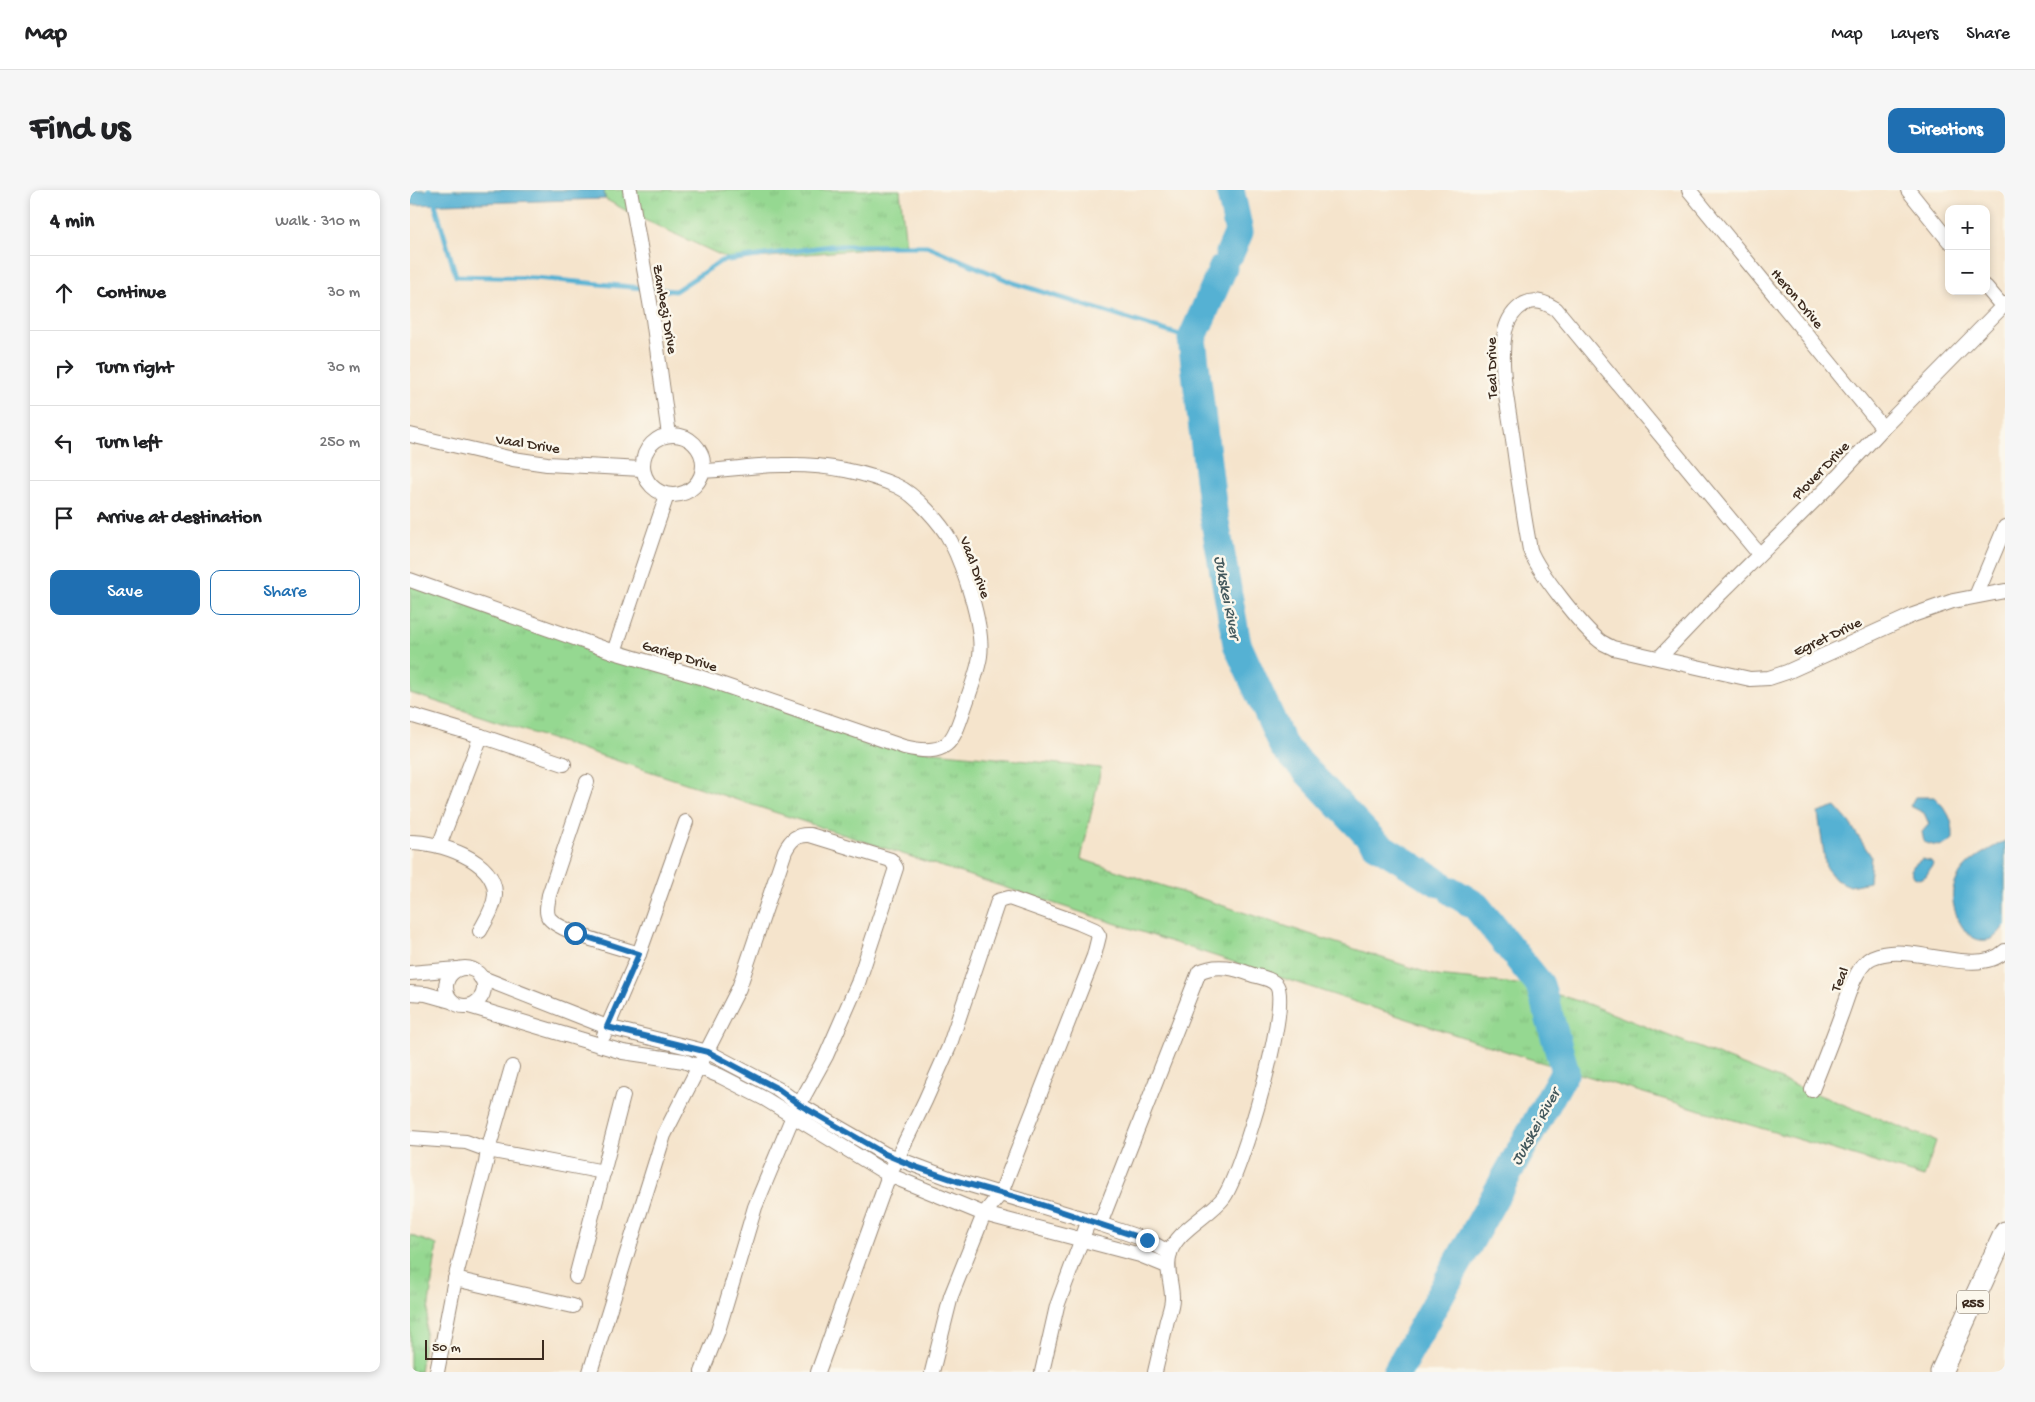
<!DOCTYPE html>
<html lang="en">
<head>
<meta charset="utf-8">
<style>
  body { margin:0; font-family:"Gochi Hand",sans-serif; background:#f6f6f6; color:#202124 }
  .controls { position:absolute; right:15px; top:15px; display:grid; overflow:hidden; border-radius:10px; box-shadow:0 2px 8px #0003 }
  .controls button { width:45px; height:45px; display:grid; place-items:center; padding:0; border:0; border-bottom:1px solid #e0e0e0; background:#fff; color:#202124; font:25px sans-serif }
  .scale { position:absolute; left:15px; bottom:12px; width:119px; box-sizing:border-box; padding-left:5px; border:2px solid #3b2a1e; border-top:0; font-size:14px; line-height:18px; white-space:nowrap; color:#3b2a1e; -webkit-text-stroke:4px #fbf7ec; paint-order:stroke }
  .stop { position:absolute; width:15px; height:15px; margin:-11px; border:4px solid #1f6fb2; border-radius:50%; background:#fff }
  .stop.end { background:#1f6fb2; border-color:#fff; box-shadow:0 1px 5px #0008 }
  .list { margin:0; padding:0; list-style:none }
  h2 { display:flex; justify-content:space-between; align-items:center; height:65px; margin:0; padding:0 20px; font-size:21px }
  h2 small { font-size:16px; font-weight:400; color:#757577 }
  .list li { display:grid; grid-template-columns:32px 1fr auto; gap:15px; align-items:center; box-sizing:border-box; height:75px; padding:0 20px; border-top:1px solid #e0e0e0 }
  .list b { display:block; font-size:19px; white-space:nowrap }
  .list em { font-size:16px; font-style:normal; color:#757577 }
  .actions { display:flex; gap:10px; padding:15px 20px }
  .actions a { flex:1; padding:11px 0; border:1px solid #1f6fb2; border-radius:10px; text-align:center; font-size:18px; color:#1f6fb2 }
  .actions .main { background:#1f6fb2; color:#fff }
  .icon { flex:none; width:28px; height:28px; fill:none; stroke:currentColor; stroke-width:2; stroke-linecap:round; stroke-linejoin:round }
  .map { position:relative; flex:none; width:1595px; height:1182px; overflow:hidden; border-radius:10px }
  header { display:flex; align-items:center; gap:30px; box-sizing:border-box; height:70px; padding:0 25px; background:#fff; border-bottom:1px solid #e0e0e0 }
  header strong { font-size:24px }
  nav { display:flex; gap:28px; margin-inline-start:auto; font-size:18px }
  .intro { display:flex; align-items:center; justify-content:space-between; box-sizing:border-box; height:120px; padding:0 30px }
  h1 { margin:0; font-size:35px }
  .button { padding:12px 22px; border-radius:10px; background:#1f6fb2; color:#fff; font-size:18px; font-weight:700 }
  main { display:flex; gap:30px; padding:0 30px }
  aside { flex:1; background:#fff; border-radius:10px; box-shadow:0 2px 8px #0003 }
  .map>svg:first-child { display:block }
  .park { fill:url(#park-tufts); stroke:#688158 }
  .water { fill:#55b1d3; stroke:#486e78 }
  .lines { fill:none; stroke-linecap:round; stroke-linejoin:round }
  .stream { stroke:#55b1d3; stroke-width:5 }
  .river { stroke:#55b1d3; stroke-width:29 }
  .minor-casing { stroke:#988775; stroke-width:16 }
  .primary-casing { stroke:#988775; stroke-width:23 }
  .minor { stroke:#fff; stroke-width:14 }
  .primary { stroke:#fff; stroke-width:21 }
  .route { stroke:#1f6fb2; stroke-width:6 }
  .labels { text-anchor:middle; stroke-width:5; stroke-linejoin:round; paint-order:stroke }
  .shield { fill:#fbf7ec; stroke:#75685c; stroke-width:1 }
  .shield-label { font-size:14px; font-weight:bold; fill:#3b2a1e }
  .street-label { font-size:15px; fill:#3b2a1e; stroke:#fbf7ec }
  .water-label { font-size:16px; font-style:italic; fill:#44595d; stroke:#fbf7ec }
</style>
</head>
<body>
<header>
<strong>Map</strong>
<nav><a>Map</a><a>Layers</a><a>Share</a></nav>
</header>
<div class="intro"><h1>Find us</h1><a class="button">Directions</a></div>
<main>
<aside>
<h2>4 min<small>Walk · 310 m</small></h2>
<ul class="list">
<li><svg class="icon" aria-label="ahead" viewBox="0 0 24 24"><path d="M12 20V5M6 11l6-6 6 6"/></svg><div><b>Continue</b></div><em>30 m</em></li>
<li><svg class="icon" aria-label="right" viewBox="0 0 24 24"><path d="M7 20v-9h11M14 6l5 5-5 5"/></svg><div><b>Turn right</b></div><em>30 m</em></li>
<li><svg class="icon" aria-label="left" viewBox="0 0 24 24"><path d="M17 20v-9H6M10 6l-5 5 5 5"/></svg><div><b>Turn left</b></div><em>250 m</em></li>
<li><svg class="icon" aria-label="arrive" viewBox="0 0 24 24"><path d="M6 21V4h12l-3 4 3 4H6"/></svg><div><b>Arrive at destination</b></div></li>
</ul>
<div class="actions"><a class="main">Save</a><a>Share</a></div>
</aside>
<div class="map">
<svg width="1595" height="1182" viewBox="0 0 1595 1182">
  <defs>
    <pattern id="park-tufts" width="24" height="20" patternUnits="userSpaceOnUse" patternTransform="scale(1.25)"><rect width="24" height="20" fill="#95d891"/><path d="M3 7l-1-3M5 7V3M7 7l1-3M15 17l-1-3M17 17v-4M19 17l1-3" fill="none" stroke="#81ba7d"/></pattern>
  </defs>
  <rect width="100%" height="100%" fill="#fbf7ec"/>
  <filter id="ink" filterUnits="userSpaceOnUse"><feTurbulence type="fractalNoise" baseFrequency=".02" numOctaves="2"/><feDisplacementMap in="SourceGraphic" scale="10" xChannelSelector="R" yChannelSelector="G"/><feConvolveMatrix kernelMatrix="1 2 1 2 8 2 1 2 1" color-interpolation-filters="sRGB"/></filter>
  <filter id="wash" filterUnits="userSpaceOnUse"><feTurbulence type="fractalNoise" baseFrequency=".0096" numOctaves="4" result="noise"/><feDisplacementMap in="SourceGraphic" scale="20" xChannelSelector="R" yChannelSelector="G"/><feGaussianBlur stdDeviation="1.12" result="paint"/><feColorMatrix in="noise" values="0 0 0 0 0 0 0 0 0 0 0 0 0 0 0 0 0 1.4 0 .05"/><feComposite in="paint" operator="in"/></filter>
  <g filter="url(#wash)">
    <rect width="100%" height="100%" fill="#f5e4cc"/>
    <!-- park -->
    <g class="park">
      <path d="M 194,0 L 490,0 L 496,56 L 321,70 L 224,25 L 195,9 Z"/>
      <path d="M 0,391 L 513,561 L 691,578 L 671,669 L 1027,786 L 1116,795 L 1178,814 L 1526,951 L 1514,987 L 1117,868 L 0,503 Z"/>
      <path d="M 0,1045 L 27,1055 L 10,1182 L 0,1182 Z"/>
    </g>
    <!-- water -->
    <g class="water">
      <path d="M 0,0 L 194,0 L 195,9 L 0,15 Z"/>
      <path d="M 1505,607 L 1524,607 C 1537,619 1544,630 1543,649 C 1532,658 1527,657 1514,652 L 1512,642 L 1519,634 L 1514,623 L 1500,616 Z"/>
      <path d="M 1426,617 L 1439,632 L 1461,666 L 1459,692 L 1440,696 L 1426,690 L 1416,678 L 1408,623 Z"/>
      <path d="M 1595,651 L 1595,735 C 1591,740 1586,748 1578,750 C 1554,755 1540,718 1543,700 C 1544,695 1548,686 1551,682 C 1561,668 1580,659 1595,651 Z"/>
      <path d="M 1512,669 L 1521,671 L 1523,674 L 1516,686 L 1509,689 L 1504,687 L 1501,680 L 1504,675 Z"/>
    </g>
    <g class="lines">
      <!-- stream -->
      <path class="stream" d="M 19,0 L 22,4 L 46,86 L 125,88 L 265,101 L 311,71 L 421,56 L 517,56 L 604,93 L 782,149"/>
      <!-- river -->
      <g class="river">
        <path d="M 820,63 L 829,42 L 820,0"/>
        <path d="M 813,78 L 782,149 L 803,321 L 827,454 L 873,556 L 966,654 L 1029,693"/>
        <path d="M 987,1182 L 1155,881 L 1130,795 L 1066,716 L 1043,702"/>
      </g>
    </g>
  </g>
  <g filter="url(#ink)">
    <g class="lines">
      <defs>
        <g id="minor">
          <path d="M 220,0 L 243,129 L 259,245"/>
          <path d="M 1279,0 L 1473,238"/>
          <path d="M 1498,0 L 1539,51"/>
          <path d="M 1576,97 L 1593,117"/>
          <circle cx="263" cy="275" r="30"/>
          <path d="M 0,245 L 103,269 L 137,274 L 232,279"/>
          <path d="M 1349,364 L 1146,119 C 1136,113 1126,108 1114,114 C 1104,120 1098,129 1095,141 C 1089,174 1097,210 1102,243 C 1107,282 1113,321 1120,360 C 1128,381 1171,436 1190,451 C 1194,454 1199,456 1203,458 L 1340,489 L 1359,488 L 1377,482 L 1503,425 L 1543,411 L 1595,401"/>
          <path d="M 0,390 L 204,462 L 290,487 L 494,557 C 540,568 543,551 556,513 C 561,498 568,481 570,466 C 574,437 554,378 541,352 C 532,334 505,304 487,296 C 451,280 411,274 372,275 C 346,275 319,280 293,281"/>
          <path d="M 1566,406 L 1595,337"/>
          <path d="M 204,462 L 257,305"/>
          <path d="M 1249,468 L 1311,403 L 1420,295 L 1473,238 L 1595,114"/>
          <path d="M 0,525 L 71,546"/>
          <path d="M 177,592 L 139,705 C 138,712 135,722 139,728 C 151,743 209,757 229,764"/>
          <path d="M 0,652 C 28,652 86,669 85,705 C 84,718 76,730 70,741"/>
          <path d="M 29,656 L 71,546 L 154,574"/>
          <circle cx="55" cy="797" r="19"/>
          <path d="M 0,783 L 48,779"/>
          <path d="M 70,787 L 197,837 L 298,862 L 368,899 L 390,915 L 475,964 L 547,991 L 684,1032 L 737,1050 L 760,1063"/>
          <path d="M 0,803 L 16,804 L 41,811"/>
          <path d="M 59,816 L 213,862 L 274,871 L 310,886 L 355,909 L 479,985 L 574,1024 L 730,1065 L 757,1076"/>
          <path d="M 194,845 L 229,764 L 276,632"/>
          <path d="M 102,877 L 78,960 L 194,982"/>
          <path d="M 1402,900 C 1412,875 1422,850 1431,825 C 1438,807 1443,783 1458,770 C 1464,765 1472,764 1480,763 C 1513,759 1569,786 1595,761"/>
          <path d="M 0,948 L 56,952 L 78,960 L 76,973 L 45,1089 L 27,1182"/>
          <path d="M 690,1034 L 789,782 C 807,773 825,778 843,785 C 850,787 863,789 867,796 C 880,818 831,984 814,1007 C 801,1025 767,1040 760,1063 C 755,1078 762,1093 762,1108 C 762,1116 759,1123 757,1130 C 753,1148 749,1165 745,1182"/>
          <path d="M 166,1087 L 213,906"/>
          <path d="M 45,1089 L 163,1116"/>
          <path d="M 180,1182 L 254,945 L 329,798 L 375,661 C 381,649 387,644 400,645 L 481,670 L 486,678 L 448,793 L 416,866 L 383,926 L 345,1017 L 308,1141 L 292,1182"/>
          <path d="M 408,1182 L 479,985 L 515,911 L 539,857 L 588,711 L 599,708 L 669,733 L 685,740 L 689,746 L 684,766 L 591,1003 L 574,1024 L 541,1106 L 522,1182"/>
          <path d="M 632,1182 L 647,1116 L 679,1030"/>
        </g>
        <path id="primary" d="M 1531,1182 L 1595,1042"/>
      </defs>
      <!-- minor casing -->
      <use href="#minor" class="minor-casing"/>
      <!-- primary casing -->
      <use href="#primary" class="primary-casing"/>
      <!-- minor -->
      <use href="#minor" class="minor"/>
      <!-- primary -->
      <use href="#primary" class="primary"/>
    </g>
  </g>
  <g class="lines" filter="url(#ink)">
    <!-- route -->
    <path class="route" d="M 165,743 L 229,764 L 197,837 L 298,862 L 368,899 L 390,915 L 475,964 L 506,977 L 547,991 L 626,1013 L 737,1050"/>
  </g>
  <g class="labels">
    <!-- shield labels -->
    <rect class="shield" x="1547" y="1100.5" width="32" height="23" rx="4"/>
    <g class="shield-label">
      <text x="1563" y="1117">R55</text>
    </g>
    <!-- street labels -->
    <g class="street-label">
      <text transform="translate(1388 108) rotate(50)" y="5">Heron Drive</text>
      <text transform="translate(256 119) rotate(80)" y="5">Zambezi Drive</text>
      <text transform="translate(1081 178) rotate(-91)" y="5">Teal Drive</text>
      <text transform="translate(118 253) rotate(9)" y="5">Vaal Drive</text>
      <text transform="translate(1410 280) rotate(-46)" y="5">Plover Drive</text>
      <text transform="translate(566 377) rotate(70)" y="5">Vaal Drive</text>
      <text transform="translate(1417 446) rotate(-25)" y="5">Egret Drive</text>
      <text transform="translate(270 465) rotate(17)" y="5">Gariep Drive</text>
      <text transform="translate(1429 789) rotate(-66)" y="5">Teal</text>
    </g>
    <!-- water labels -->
    <g class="water-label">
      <text transform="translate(819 407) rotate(79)" y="6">Jukskei River</text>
      <text transform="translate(1124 936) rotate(-61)" y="6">Jukskei River</text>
    </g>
  </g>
</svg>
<div class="controls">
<button>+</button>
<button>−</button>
</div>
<div class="scale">50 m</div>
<div class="stop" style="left:165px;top:743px"></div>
<div class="stop end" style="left:737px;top:1050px"></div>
</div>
</main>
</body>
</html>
